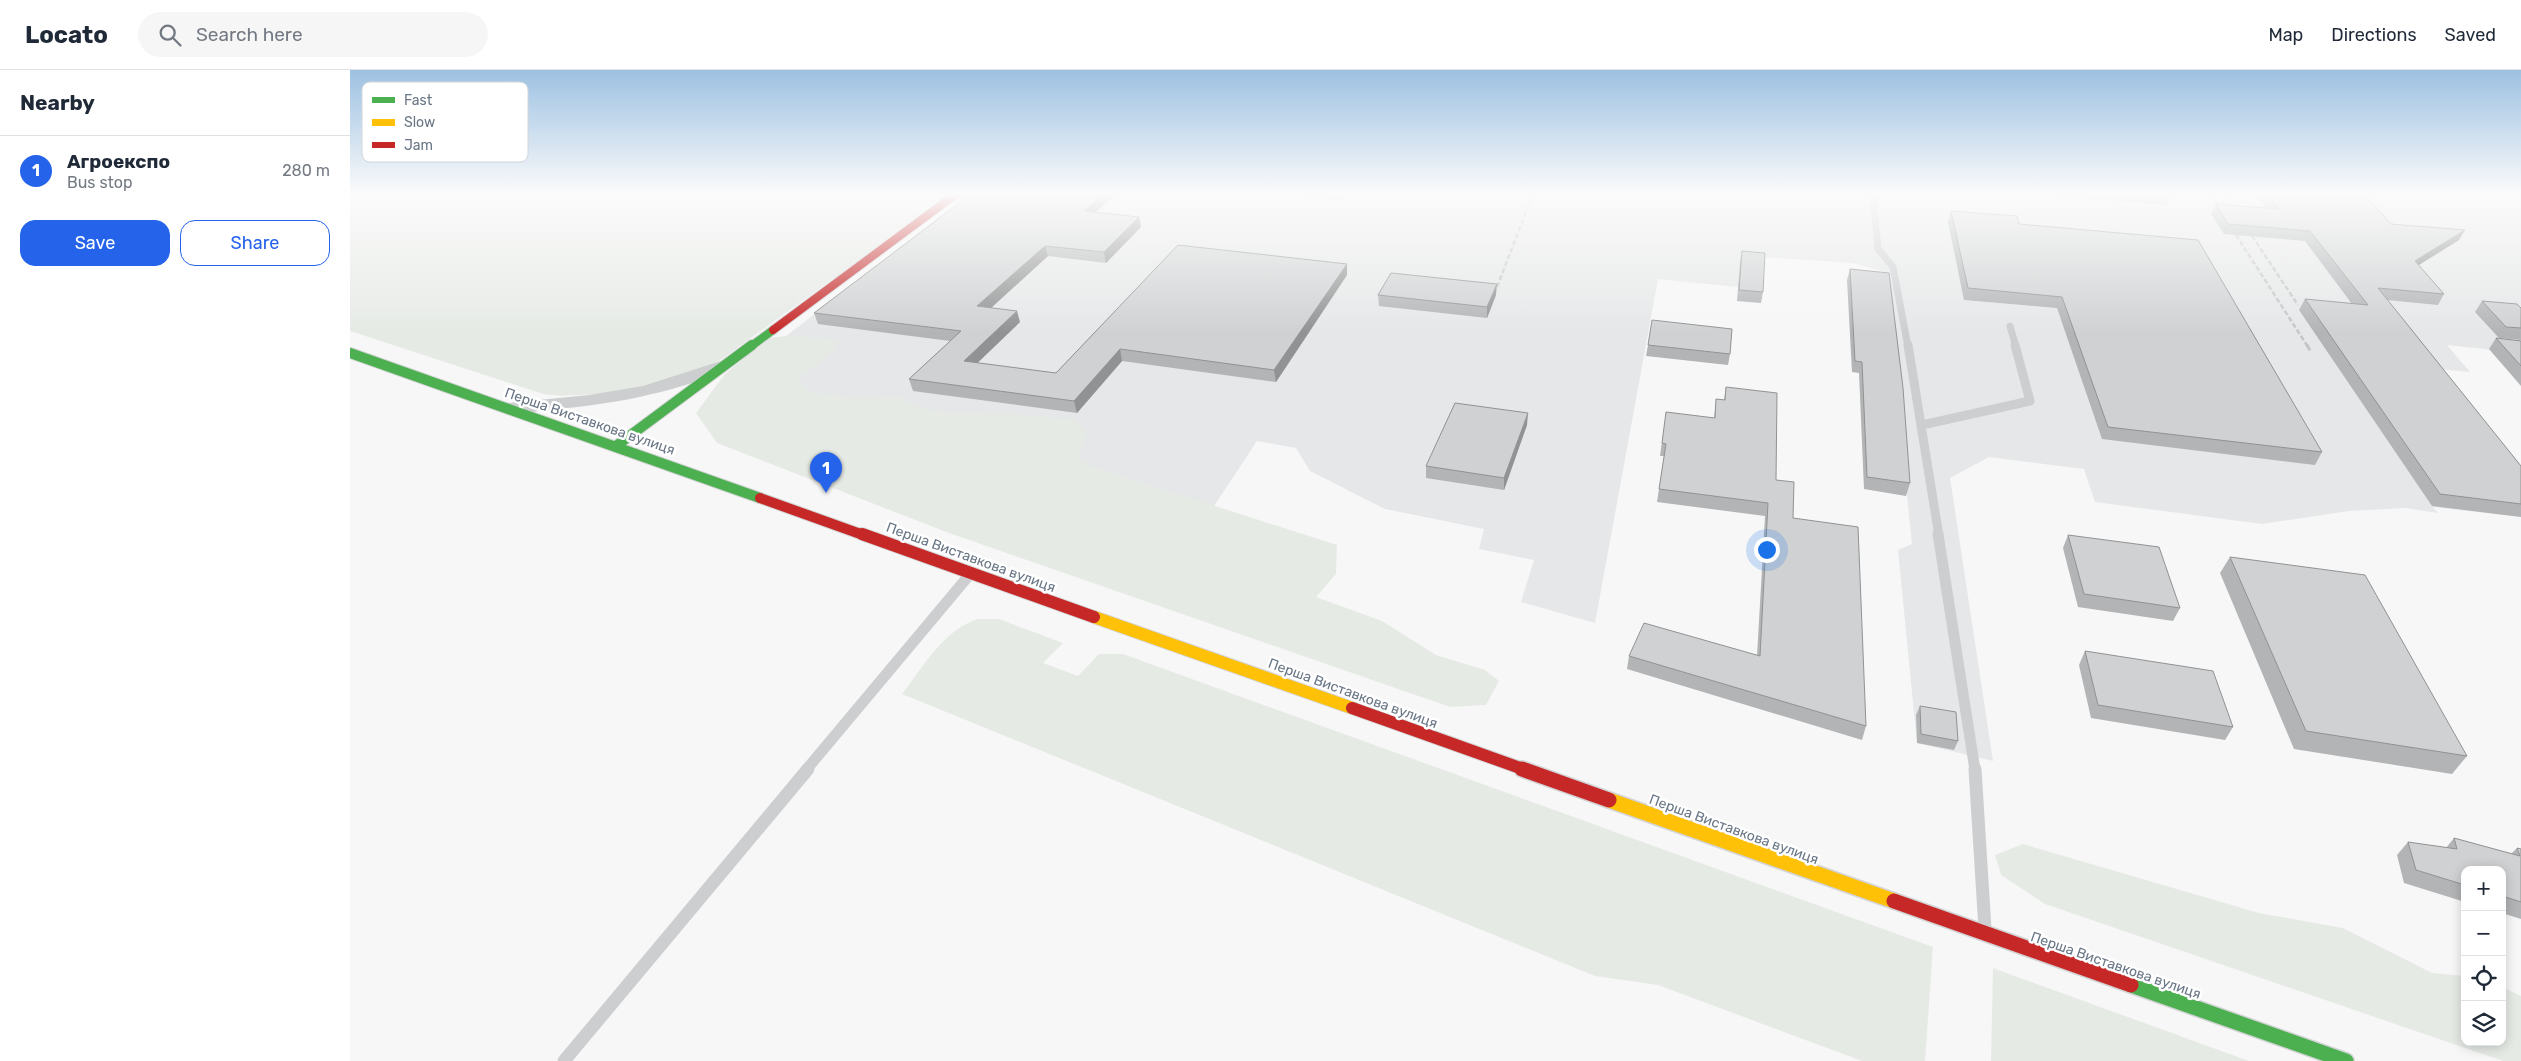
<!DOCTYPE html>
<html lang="en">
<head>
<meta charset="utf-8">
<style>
  body { margin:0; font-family:Rubik,sans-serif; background:#f6f6f7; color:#1f2937 }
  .controls { position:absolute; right:15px; bottom:15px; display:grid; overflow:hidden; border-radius:10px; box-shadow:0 2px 12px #0003 }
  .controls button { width:45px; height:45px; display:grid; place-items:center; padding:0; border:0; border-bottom:1px solid #e0e1e3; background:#fff; color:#1f2937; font:25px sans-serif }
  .you { position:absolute; left:1416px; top:479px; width:18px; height:18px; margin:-12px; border:4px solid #fff; border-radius:50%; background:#1a73e8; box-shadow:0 0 0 8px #1a73e833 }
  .badge { display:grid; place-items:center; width:32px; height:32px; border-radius:50%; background:#2563eb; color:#fff; font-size:16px; font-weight:700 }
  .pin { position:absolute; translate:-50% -41px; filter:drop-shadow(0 1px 2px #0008) }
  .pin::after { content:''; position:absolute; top:26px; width:18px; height:15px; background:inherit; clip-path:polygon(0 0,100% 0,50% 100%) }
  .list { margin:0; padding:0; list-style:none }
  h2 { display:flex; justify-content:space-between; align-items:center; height:65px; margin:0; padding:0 20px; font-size:21px }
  h2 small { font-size:16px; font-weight:400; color:#747a83 }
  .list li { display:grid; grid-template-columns:32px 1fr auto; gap:15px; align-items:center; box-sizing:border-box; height:70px; padding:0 20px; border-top:1px solid #e0e1e3 }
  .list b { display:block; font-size:19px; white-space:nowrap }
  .list p { margin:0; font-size:16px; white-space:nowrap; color:#747a83 }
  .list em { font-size:16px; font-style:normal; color:#747a83 }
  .actions { display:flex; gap:10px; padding:15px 20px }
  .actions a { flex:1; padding:11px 0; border:1px solid #2563eb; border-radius:15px; text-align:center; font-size:18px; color:#2563eb }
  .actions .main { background:#2563eb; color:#fff }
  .icon { flex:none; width:28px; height:28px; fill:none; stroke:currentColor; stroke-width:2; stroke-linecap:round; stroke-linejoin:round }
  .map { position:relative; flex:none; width:2171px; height:991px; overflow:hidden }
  header { display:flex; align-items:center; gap:30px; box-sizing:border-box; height:70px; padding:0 25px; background:#fff; border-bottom:1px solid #e0e1e3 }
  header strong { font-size:24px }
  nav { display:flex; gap:28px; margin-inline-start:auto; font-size:18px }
  .search { width:350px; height:45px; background:#f6f6f7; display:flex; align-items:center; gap:12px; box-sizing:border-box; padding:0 18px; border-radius:28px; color:#747a83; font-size:19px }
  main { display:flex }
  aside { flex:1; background:#fff }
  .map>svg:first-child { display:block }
  .built { fill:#e6e7e8 }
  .green { fill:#e6eae5 }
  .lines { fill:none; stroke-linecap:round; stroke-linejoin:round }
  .fast-far2-casing { stroke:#d3d4d5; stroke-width:10 }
  .fast-far1-casing { stroke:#d3d4d5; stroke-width:12 }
  .fast-casing { stroke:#d3d4d5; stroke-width:18 }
  .slow-far1-casing { stroke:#d3d4d5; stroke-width:14 }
  .slow-casing { stroke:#d3d4d5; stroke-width:18 }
  .jam-far3-casing { stroke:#d3d4d5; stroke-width:10 }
  .jam-far2-casing { stroke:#d3d4d5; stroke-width:12 }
  .jam-far1-casing { stroke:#d3d4d5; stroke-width:14 }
  .jam-casing { stroke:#d3d4d5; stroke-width:18 }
  .lane-far3 { stroke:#cdced0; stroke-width:7 }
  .lane-far2 { stroke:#cdced0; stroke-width:9 }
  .lane-far1 { stroke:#cdced0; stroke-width:11 }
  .lane { stroke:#cdced0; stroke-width:13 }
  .street { fill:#cdced0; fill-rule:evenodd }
  .fast-far2 { stroke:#4caf50; stroke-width:8 }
  .fast-far1 { stroke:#4caf50; stroke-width:10 }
  .fast { stroke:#4caf50; stroke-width:15 }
  .slow-far1 { stroke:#ffc107; stroke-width:12 }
  .slow { stroke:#ffc107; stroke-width:15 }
  .jam-far3 { stroke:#c62828; stroke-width:8 }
  .jam-far2 { stroke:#c62828; stroke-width:10 }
  .jam-far1 { stroke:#c62828; stroke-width:12 }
  .jam { stroke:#c62828; stroke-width:15 }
  .rail-far1 { stroke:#c4c5c6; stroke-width:2.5; stroke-dasharray:5 2.5; stroke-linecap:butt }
  .rail { stroke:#c4c5c6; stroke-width:3; stroke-dasharray:6 3; stroke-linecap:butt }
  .wall { fill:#b2b4b5 }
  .shaded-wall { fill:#919293 }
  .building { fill:#cfd1d2; stroke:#919293 }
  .labels { text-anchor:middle; stroke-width:5; stroke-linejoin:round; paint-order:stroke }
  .street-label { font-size:14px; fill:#697685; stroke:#fff }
  .key { fill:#fff; stroke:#d2d6da; stroke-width:1 }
  .key-label { font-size:14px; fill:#697685 }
</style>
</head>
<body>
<header>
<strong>Locato</strong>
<div class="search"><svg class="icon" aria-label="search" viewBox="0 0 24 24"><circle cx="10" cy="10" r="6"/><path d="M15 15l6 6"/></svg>Search here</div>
<nav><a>Map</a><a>Directions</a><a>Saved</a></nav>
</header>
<main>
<aside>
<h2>Nearby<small></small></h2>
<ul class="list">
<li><span class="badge">1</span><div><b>Агроекспо</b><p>Bus stop</p></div><em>280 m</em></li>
</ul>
<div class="actions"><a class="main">Save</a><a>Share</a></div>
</aside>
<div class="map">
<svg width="2171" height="991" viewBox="0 0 2171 991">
  <rect width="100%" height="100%" fill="#f7f7f7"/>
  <!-- built -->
  <path class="built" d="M 619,124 L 2171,124 L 2171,283 L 2097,275 L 2120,302 L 2077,298 L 2171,447 L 2083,437 L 2088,443 L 2055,438 L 1999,441 L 1912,454 L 1745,432 L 1734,399 L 1639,387 L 1600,408 L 1643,691 L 1567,673 L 1548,480 L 1562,474 L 1534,202 L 1503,193 L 1413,187 L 1388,217 L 1308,209 L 1245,553 L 1171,532 L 1184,490 L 1129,479 L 1134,459 L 1035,439 L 960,401 L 946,378 L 907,371 L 854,451 L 386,305 Z"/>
  <!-- green -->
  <g class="green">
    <path d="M 0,124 L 594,124 L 596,127 L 365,294 L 292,317 L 251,324 L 211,326 L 193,324 L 0,261 Z"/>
    <path d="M 445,265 L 488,271 L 484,280 L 447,311 L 462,323 L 513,329 L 550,326 L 566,337 L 589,342 L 675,345 L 725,350 L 737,365 L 728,389 L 740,396 L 987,475 L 986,504 L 966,527 L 1032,551 L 1086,585 L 1135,600 L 1149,611 L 1136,635 L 1100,637 L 599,463 L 367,373 L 346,343 L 375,304 L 419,268 Z"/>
    <path d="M 628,549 L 649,549 L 713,573 L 693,593 L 728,606 L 749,584 L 773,584 L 1583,877 L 1575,991 L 1512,991 L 1308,915 L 1245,906 L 552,624 C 574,596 593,560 628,549 Z"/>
    <path d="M 1673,774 L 1909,843 L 1993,858 L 2082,903 L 2115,906 L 2115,972 L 2152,972 L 2152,917 L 2171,926 L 2171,991 L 2153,991 L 1695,834 L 1651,805 L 1645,785 Z"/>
    <path d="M 1643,898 L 1899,991 L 1641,991 Z"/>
  </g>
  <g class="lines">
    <defs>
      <path id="fast-far2" d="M 400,277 L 423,260"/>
      <g id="fast-far1">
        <path d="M 0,283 L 410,428"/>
        <path d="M 266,376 L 402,275"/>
      </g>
      <path id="fast" d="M 1781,915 L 1996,991"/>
      <path id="slow-far1" d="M 744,547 L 1002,638"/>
      <path id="slow" d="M 1259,730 L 1544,831"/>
      <path id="jam-far3" d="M 423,260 L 606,124"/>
      <path id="jam-far2" d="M 410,428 L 516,466"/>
      <g id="jam-far1">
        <path d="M 512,464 L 744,547"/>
        <path d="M 1002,638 L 1176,700"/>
      </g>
      <g id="jam">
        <path d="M 1172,699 L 1259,730"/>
        <path d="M 1544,831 L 1781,915"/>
      </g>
    </defs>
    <!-- fast-far2 casing -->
    <use href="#fast-far2" class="fast-far2-casing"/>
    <!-- fast-far1 casing -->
    <use href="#fast-far1" class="fast-far1-casing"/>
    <!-- fast casing -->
    <use href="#fast" class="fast-casing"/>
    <!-- slow-far1 casing -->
    <use href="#slow-far1" class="slow-far1-casing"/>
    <!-- slow casing -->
    <use href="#slow" class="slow-casing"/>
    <!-- jam-far3 casing -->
    <use href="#jam-far3" class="jam-far3-casing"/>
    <!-- jam-far2 casing -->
    <use href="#jam-far2" class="jam-far2-casing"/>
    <!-- jam-far1 casing -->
    <use href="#jam-far1" class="jam-far1-casing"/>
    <!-- jam casing -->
    <use href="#jam" class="jam-casing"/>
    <!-- lane-far3 -->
    <g class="lane-far3">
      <path d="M 1523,124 L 1528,179 L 1543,197 L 1558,277"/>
      <path d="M 1660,256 L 1666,277"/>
    </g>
    <!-- lane-far2 -->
    <g class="lane-far2">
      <path d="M 1558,275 L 1589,466"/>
      <path d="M 1572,355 L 1680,331 L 1665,275"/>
    </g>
    <!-- lane-far1 -->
    <g class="lane-far1">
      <path d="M 1588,464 L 1625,700"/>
      <path d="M 456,700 L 621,503"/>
    </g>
    <!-- lane -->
    <g class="lane">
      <path d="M 1625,699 L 1635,859"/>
      <path d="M 214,991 L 458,699"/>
    </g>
    <!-- street -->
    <path class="street" d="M 371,291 L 377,292 L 380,296 L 377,300 C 319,324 259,335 197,340 C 182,342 165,345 151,342 L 148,338 L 151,334 L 157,333 L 239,325 L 293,316 Z"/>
    <!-- fast-far2 -->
    <use href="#fast-far2" class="fast-far2"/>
    <!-- fast-far1 -->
    <use href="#fast-far1" class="fast-far1"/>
    <!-- fast -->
    <use href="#fast" class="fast"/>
    <!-- slow-far1 -->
    <use href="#slow-far1" class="slow-far1"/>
    <!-- slow -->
    <use href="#slow" class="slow"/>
    <!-- jam-far3 -->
    <use href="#jam-far3" class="jam-far3"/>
    <!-- jam-far2 -->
    <use href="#jam-far2" class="jam-far2"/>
    <!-- jam-far1 -->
    <use href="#jam-far1" class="jam-far1"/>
    <!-- jam -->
    <use href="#jam" class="jam"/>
    <!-- rail-far1 -->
    <g class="rail-far1">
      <path d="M 1860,124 L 1873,144"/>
      <path d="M 1874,124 L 1888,145"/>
      <path d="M 1886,165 L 1958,277"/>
      <path d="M 1902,166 L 1948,235"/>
      <path d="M 1147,217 L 1183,124"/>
    </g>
    <!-- rail -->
    <path class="rail" d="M 1957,275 L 1961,282"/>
  </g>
  <!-- wall -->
  <g class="wall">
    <path d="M 939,124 L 994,124 L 990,129 Z"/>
    <path d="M 1691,124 L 1821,124 L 1816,135 Z"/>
    <path d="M 1906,124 L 2014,124 L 2041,154 L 2109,170 L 2069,195 L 2094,224 L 2088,235 L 2037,230 L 2171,396 L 2171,447 L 2082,436 L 1949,240 L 1955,229 L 2002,234 L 1955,171 L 1874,164 L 1861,144 L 1866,134 L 1916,138 Z"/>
    <path d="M 1601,141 L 1669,154 L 1972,382 L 1965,395 L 1752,369 L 1707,238 L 1614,230 L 1598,152 Z"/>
    <path d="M 746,142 L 789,147 L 791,157 L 756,193 L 698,186 L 641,238 L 670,252 L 627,293 L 706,303 L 828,175 L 997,205 L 926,312 L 772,291 L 727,343 L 563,321 L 559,309 L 600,271 L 468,254 L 464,243 Z"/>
    <path d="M 1392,181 L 1413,222 L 1411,233 L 1387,231 L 1390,192 Z"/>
    <path d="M 1500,199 L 1560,413 L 1556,426 L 1514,419 L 1509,303 L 1502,302 L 1497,210 Z"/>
    <path d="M 1028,225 L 1146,225 L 1137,248 L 1029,236 Z"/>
    <path d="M 2132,231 L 2171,238 L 2171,270 L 2149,268 L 2125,242 Z"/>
    <path d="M 2146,268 L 2171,271 L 2171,316 L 2139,279 Z"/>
    <path d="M 1298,275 L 1380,284 L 1378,295 L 1296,286 Z"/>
    <path d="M 1376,317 L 1426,410 L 1443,448 L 1516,656 L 1512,670 L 1277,599 L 1279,586 L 1407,586 L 1415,446 L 1307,432 L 1314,386 L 1310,386 L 1316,342 L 1364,348 L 1366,329 L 1374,330 Z"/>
    <path d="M 1177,355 L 1154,420 L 1076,408 L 1076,396 Z"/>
    <path d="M 1718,465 L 1830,538 L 1823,551 L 1728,537 L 1713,478 Z"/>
    <path d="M 1880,487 L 2117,686 L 2102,704 L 1944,679 L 1870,503 Z"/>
    <path d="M 1735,581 L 1883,657 L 1875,670 L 1741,648 L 1729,595 Z"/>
    <path d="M 1570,636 L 1608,671 L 1604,680 L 1567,673 L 1566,645 Z"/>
    <path d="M 2104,768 L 2161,784 L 2167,778 L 2171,779 L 2171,849 L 2152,843 L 2152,800 L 2115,800 L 2115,832 L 2054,813 L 2047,785 L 2058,772 L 2096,778 Z"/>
  </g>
  <!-- shaded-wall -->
  <g class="shaded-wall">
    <path d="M 753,124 L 766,124 L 736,151 L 734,141 Z"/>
    <path d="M 990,124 L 994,124 L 990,129 Z"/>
    <path d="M 789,147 L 791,157 L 756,193 L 754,182 Z"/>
    <path d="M 2115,160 L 2109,170 L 2059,201 L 2065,191 Z"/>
    <path d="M 695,176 L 698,186 L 630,248 L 627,236 Z"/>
    <path d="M 997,194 L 997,205 L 926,312 L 924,300 Z"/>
    <path d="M 1147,214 L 1146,225 L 1137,248 L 1137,237 Z"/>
    <path d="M 667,241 L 670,252 L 617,303 L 614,291 Z"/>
    <path d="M 770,279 L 772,291 L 727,343 L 724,331 Z"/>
    <path d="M 1178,343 L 1177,355 L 1154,420 L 1154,408 Z"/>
  </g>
  <!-- building -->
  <g class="building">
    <path d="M 621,124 L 753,124 L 734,141 L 789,147 L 754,182 L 695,176 L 627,236 L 667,241 L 614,291 L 706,303 L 828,175 L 997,194 L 924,300 L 770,279 L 724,331 L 559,309 L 611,261 L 464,243 Z"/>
    <path d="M 1918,124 L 2014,124 L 2041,154 L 2115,160 L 2065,191 L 2094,224 L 2028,218 L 2171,396 L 2171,434 L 2090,424 L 1955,229 L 2018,235 L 1960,161 L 1878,154 L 1866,134 L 1929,139 Z"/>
    <path d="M 1601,141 L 1667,146 L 1669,154 L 1848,170 L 1972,382 L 1758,357 L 1712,227 L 1618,218 Z"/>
    <path d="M 1392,181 L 1415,183 L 1413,222 L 1389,220 Z"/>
    <path d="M 1500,199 L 1539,203 L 1553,318 L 1560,413 L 1517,407 L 1512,292 L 1505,291 Z"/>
    <path d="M 1041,203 L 1147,214 L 1137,237 L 1028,225 Z"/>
    <path d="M 2132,231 L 2167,234 L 2171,238 L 2171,258 L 2156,257 Z"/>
    <path d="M 1302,250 L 1382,259 L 1380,284 L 1298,275 Z"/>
    <path d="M 2146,268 L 2171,271 L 2171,296 Z"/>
    <path d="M 1376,317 L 1427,323 L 1426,410 L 1444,412 L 1443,448 L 1508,457 L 1516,656 L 1279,586 L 1294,553 L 1410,586 L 1418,433 L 1309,419 L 1316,374 L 1312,373 L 1316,342 L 1365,348 L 1366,329 L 1375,330 Z"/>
    <path d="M 1105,333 L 1178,343 L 1154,408 L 1076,396 Z"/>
    <path d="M 1718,465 L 1809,477 L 1830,538 L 1734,524 Z"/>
    <path d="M 1880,487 L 2015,505 L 2117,686 L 1956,661 Z"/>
    <path d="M 1735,581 L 1863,601 L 1883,657 L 1748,635 Z"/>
    <path d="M 1570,636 L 1606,642 L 1608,671 L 1571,664 Z"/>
    <path d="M 2104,768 L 2170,786 L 2167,778 L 2171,779 L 2171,832 L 2152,826 L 2152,800 L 2115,800 L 2115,815 L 2066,800 L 2058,772 L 2107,779 Z"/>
  </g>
  <!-- sky -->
  <linearGradient id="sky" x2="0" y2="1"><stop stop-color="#9ec1e2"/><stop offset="0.47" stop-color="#fbfbfb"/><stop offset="1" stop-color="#fbfbfb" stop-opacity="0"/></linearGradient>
  <rect width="2171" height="263" fill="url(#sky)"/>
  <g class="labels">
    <!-- street labels -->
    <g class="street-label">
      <text transform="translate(240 351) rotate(19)" y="5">Перша Виставкова вулиця</text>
      <text transform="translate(621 487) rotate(20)" y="5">Перша Виставкова вулиця</text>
      <text transform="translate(1003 623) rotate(20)" y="5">Перша Виставкова вулиця</text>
      <text transform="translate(1384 759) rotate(20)" y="5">Перша Виставкова вулиця</text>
      <text transform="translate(1766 895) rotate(19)" y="5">Перша Виставкова вулиця</text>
    </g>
  </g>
  <!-- legend -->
  <rect x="12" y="12" width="166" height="80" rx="8" class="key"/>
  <rect x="22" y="27" width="23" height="6" fill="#4caf50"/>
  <rect x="22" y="49" width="23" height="7" fill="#ffc107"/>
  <rect x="22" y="72" width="23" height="6" fill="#c62828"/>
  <g class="key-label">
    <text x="54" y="35">Fast</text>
    <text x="54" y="57">Slow</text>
    <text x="54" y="80">Jam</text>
  </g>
</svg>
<div class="controls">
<button>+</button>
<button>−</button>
<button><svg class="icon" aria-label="locate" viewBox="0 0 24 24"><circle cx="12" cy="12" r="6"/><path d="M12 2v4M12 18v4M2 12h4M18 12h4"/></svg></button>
<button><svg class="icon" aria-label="layers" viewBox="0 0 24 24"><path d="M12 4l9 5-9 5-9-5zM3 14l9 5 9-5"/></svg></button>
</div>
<div class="you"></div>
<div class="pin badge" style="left:476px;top:423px">1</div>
</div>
</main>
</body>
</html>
